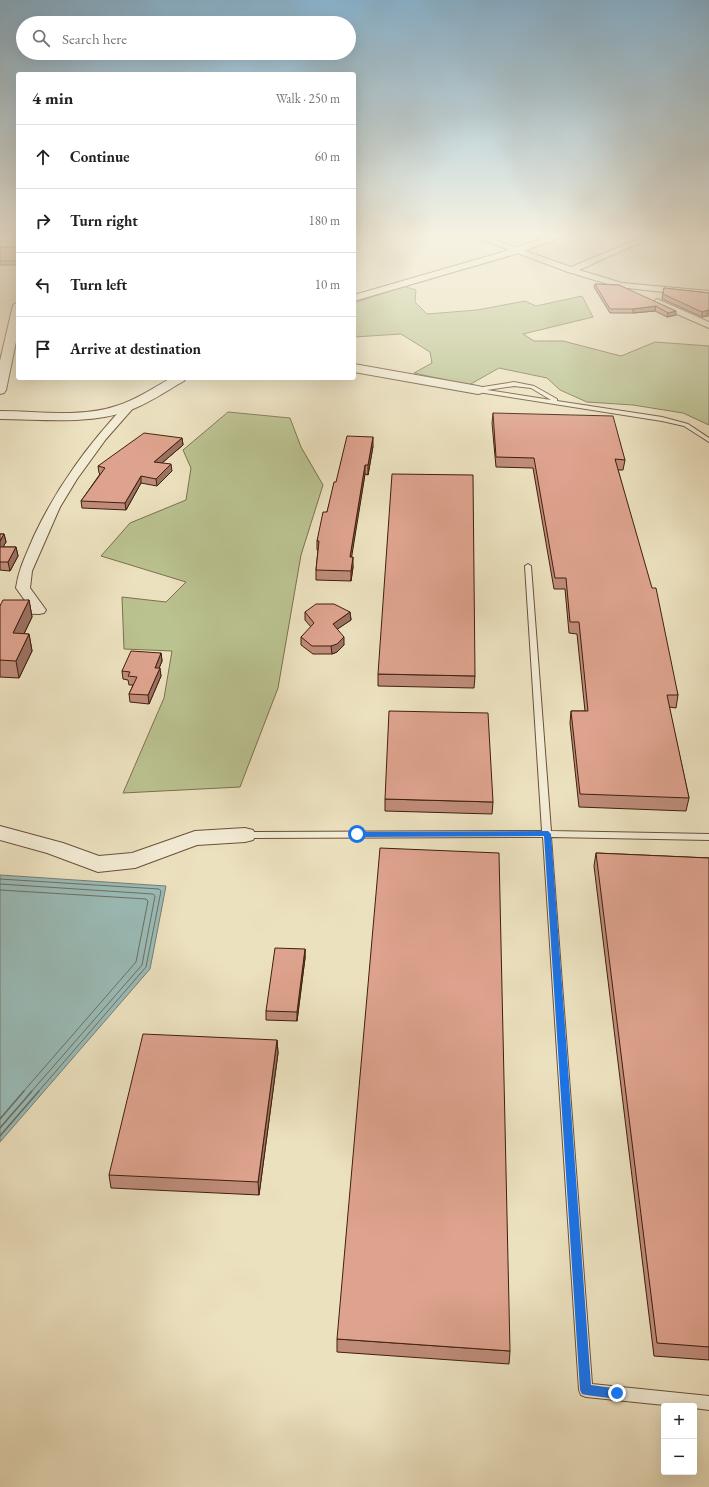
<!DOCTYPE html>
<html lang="en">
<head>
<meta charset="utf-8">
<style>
  body { margin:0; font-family:"EB Garamond",serif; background:#f6f6f6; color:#222 }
  .controls { position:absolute; right:12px; bottom:12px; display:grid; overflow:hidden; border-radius:4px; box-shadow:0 4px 16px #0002 }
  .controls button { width:36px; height:36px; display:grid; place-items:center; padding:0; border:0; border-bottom:1px solid #e0e0e0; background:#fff; color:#222; font:20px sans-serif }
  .stop { position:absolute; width:12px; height:12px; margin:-9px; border:3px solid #1a73e8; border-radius:50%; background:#fff }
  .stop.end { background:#1a73e8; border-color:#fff; box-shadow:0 1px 4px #0008 }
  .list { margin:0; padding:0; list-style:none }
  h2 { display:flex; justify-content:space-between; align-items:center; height:52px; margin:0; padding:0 16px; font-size:17px }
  h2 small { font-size:13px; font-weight:400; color:#767676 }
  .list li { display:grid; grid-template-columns:26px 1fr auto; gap:12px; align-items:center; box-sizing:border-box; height:64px; padding:0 16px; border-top:1px solid #e0e0e0 }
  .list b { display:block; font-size:15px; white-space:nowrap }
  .list em { font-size:13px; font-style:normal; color:#767676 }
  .icon { flex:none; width:22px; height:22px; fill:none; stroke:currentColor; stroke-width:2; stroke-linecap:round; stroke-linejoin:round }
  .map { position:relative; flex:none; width:709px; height:1487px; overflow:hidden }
  .search { position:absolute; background:#fff; box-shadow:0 4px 16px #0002; left:16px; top:16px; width:340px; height:44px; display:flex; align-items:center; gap:10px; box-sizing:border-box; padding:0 14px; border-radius:22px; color:#767676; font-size:15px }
  .panel { position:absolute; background:#fff; box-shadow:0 4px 16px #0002; left:16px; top:72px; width:340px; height:308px; border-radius:4px }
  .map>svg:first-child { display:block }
  .green { fill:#bac290; stroke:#7d704e }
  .water { fill:#9abcb8; stroke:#767d74 }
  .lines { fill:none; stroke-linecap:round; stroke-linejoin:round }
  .shore-far1 { stroke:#6d6e62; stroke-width:1 }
  .shore { stroke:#6d6e62; stroke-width:1.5 }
  .service-casing { stroke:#6b503a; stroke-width:2 }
  .minor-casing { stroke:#6b503a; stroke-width:2 }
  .tertiary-casing { stroke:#6b503a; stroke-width:2 }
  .service { fill:#f3ecd5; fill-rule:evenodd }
  .minor { fill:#f3ecd5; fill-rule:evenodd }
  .tertiary { fill:#f3ecd5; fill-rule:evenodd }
  .wall { fill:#bf8c7a; stroke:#401f0d }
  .shaded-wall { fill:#9b7263; stroke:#401f0d }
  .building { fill:#dea38e; stroke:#401f0d }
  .route { fill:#1a73e8 }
</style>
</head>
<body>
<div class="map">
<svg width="709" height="1487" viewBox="0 0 709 1487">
  <rect width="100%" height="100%" fill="#ece1bf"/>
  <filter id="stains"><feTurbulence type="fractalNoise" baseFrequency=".005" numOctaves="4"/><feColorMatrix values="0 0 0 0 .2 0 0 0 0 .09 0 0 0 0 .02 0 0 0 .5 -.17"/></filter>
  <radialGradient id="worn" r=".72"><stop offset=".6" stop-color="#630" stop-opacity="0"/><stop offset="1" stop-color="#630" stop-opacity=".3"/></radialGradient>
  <!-- green -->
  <g class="green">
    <path d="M 403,286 L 416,290 L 415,302 L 427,314 L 477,310 L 525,301 L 536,306 L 582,296 L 593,317 L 523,334 L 534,341 L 563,341 L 621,356 L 655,342 L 709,346 L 709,425 L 683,413 L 633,405 L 587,402 L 560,390 L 547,378 L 499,368 L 469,385 L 414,373 L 432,363 L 430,352 L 401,334 L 354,337 L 354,303 Z"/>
    <path d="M 228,412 L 290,418 L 301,447 L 323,485 L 301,555 L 278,688 L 240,787 L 123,793 L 164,698 L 172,651 L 124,649 L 122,597 L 166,602 L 186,582 L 101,556 L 130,523 L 186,500 L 191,468 L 183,450 Z"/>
  </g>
  <!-- water -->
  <path class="water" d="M 0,875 L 166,886 L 150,969 L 0,1142 Z"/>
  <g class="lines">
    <!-- shore-far1 -->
    <g class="shore-far1">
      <path d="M 0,879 L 159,889 L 161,891 L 146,967 L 38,1092"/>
      <path d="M 0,884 L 153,894 L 155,896 L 142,965 L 31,1092"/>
      <path d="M 0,890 L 146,899 L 148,901 L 136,962 L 23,1092"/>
    </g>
    <!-- shore -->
    <g class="shore">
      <path d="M 0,1119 L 24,1091"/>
      <path d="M 0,1128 L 32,1091"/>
      <path d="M 0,1136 L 39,1091"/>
    </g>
    <defs>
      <g id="service">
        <path d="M 5,235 L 9,235 L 6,243 L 18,243 L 18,245 L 0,246 L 0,244 L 2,244 Z"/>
        <path d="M 18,235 L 18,237 L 11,240 L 9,239 Z"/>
        <path d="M 514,382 L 534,386 L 557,399 L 557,401 L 662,417 L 688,424 L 709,438 L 709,442 L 684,426 L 662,421 L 478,392 L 475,390 L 483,387 ZM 514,386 L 531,388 L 551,400 L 487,390 Z"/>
        <path d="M 528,564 L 531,566 L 551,831 L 709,834 L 709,840 L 551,837 L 592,1384 L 709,1396 L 709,1410 L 694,1408 L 694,1406 L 674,1406 L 586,1397 L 581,1395 L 579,1390 L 543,837 L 246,838 L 242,835 L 246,832 L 542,831 L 525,566 Z"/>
      </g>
      <g id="minor">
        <path d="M 469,235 L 480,235 L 571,267 L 647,235 L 657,235 L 579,270 L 622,283 L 709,291 L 709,297 L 618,287 L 568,272 Z"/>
        <path d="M 657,299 L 709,322 L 709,328 L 654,304 L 653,302 Z"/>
        <path d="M 130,403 L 135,406 L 106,439 L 77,479 L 60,507 L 32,571 L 30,588 L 46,610 L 44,613 L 39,614 L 0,613 L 0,605 L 29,606 L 16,588 C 19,568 26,555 34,536 C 58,485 88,445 126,404 Z"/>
      </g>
      <g id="tertiary">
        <path d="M 550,235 L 564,235 L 562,237 L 519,253 L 354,301 L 354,295 L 513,249 Z"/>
        <path d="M 18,302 L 18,332 L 6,390 L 4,393 L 0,394 L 0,361 L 13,305 Z"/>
        <path d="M 354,364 L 478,386 L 482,387 L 484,390 L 482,393 L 478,394 L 354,372 Z"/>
        <path d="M 171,378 L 186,378 L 184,381 C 166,391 148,404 128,411 C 87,425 42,419 0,419 L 0,411 C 38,411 80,418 116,406 C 136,400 153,388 171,378 Z"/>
        <path d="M 0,826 L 63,843 L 99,856 L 132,853 L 195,831 L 245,828 L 253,830 L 256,835 L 253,840 L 245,842 L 197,845 L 135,868 L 98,872 L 47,853 L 0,840 Z"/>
      </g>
    </defs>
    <!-- service casing -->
    <use href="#service" class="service-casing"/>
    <!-- minor casing -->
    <use href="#minor" class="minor-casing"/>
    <!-- tertiary casing -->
    <use href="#tertiary" class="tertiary-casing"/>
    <!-- service -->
    <use href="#service" class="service"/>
    <!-- minor -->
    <use href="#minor" class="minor"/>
    <!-- tertiary -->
    <use href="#tertiary" class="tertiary"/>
  </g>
  <!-- wall -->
  <g class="wall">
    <path d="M 0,247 L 17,248 L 18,247 L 18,265 L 0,265 Z"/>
    <path d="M 595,284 L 619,285 L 676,315 L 667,317 L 655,311 L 633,313 L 610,313 L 594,287 Z"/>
    <path d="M 664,288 L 709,293 L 709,316 L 707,316 L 702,317 L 662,299 Z"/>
    <path d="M 493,413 L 625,460 L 623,470 L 618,470 L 678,695 L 676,708 L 669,707 L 689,798 L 686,811 L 579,807 L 570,723 L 571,711 L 585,711 L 577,634 L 569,633 L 565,589 L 554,589 L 533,468 L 496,467 L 492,423 Z"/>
    <path d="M 182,438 L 183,445 L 162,463 L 172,471 L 157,486 L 141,483 L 126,510 L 82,508 L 81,501 L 100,474 L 99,473 L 98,466 Z"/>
    <path d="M 373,446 L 368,475 L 365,474 L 351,557 L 353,567 L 351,581 L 316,580 L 316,570 L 318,550 L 317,550 L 317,541 L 327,512 L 336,482 Z"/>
    <path d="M 0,534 L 4,534 L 6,542 L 3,547 L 16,547 L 18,556 L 10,571 L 0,570 Z"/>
    <path d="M 29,600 L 32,617 L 24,634 L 29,634 L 32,651 L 19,678 L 0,677 L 0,606 Z"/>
    <path d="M 305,612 L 350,612 L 351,620 L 337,629 L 344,645 L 337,652 L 332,654 L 313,654 L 301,645 L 301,637 L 311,627 L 305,620 Z"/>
    <path d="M 161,653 L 162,661 L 159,668 L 161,676 L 149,704 L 130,702 L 129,694 L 133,685 L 129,685 L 128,680 L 123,679 L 122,671 Z"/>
    <path d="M 378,674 L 475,676 L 474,688 L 378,686 Z"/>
    <path d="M 385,799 L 493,802 L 492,814 L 385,811 Z"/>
    <path d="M 596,853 L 709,858 L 709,1360 L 654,1356 L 594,866 Z"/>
    <path d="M 305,949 L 305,958 L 297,1021 L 266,1020 L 266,1011 Z"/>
    <path d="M 277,1040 L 278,1053 L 259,1195 L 111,1188 L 109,1175 Z"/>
    <path d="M 337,1339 L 510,1351 L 509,1364 L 337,1352 Z"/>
  </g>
  <!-- shaded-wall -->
  <g class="shaded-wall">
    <path d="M 656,306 L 655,311 L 633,313 L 633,309 Z"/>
    <path d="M 708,310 L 707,316 L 702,317 L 702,312 Z"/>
    <path d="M 676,311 L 676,315 L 667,317 L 668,313 Z"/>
    <path d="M 373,437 L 373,446 L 368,475 L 368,465 Z"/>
    <path d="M 182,438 L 183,445 L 155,469 L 154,462 Z"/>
    <path d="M 171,464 L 172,471 L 157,486 L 156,479 Z"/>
    <path d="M 365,465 L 365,474 L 350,567 L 350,557 Z"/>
    <path d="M 141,476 L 141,483 L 126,510 L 125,503 Z"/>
    <path d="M 4,534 L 6,542 L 0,552 L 0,541 Z"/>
    <path d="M 16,547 L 18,556 L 10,571 L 8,562 Z"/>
    <path d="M 353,557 L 353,567 L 351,581 L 351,571 Z"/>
    <path d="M 29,600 L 32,617 L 16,650 L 13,633 Z"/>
    <path d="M 350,612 L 351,620 L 333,632 L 333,624 Z"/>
    <path d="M 29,634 L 32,651 L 19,678 L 16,661 Z"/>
    <path d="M 344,637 L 344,645 L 337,652 L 332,654 L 331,646 Z"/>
    <path d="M 161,653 L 162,661 L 156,676 L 155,668 Z"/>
    <path d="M 160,668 L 161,676 L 149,704 L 148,695 Z"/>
    <path d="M 305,949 L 305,958 L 297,1021 L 297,1012 Z"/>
    <path d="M 277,1040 L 278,1053 L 259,1195 L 258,1182 Z"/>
  </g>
  <!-- building -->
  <g class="building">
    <path d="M 0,247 L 17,248 L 18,247 L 18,261 L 0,261 Z"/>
    <path d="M 595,284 L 619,285 L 676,311 L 668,313 L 656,306 L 633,309 L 610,309 Z"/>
    <path d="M 664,288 L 709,293 L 709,311 L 708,310 L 702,312 L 663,294 Z"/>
    <path d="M 493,413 L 613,416 L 625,460 L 615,459 L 652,588 L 656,588 L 678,695 L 667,695 L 689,798 L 580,794 L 571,711 L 588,711 L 579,622 L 570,622 L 566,578 L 555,578 L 534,458 L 496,457 Z"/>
    <path d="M 144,433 L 182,438 L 154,462 L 171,464 L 156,479 L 141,476 L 125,503 L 81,501 L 105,468 L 98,466 Z"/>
    <path d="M 347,436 L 373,437 L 368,465 L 365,465 L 350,557 L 353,557 L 351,571 L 316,570 L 319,541 L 317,541 L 323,512 L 327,512 L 334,482 L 336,482 Z"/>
    <path d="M 392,474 L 473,475 L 475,676 L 378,674 Z"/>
    <path d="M 0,534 L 4,534 L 0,541 Z"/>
    <path d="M 0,547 L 16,547 L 8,562 L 0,562 Z"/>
    <path d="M 3,600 L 29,600 L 13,633 L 29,634 L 16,661 L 0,660 L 0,606 Z"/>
    <path d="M 316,604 L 334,604 L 350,612 L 333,624 L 344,637 L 337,644 L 331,646 L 312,646 L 301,637 L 314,623 L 305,612 Z"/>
    <path d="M 131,651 L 161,653 L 155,668 L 160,668 L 148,695 L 129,694 L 137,677 L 128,676 L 130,672 L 122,671 Z"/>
    <path d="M 389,711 L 488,713 L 493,802 L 385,799 Z"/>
    <path d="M 380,848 L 499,853 L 510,1351 L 337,1339 Z"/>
    <path d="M 596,853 L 709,858 L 709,1347 L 657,1343 Z"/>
    <path d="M 275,948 L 305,949 L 297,1012 L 266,1011 Z"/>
    <path d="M 143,1034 L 277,1040 L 258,1182 L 109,1175 Z"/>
  </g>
  <!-- sky -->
  <linearGradient id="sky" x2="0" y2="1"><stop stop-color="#89b7d5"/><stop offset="0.53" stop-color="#f6f2e2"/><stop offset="1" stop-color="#f6f2e2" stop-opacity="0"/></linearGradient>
  <rect width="709" height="443" fill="url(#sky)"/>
  <!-- route -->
  <path class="route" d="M 548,831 L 551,834 L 591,1385 L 620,1389 L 622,1393 L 620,1397 L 617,1399 L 586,1395 L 582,1394 L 580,1390 L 544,836 L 357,837 L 353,834 L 357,832 Z"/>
  <rect width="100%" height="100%" filter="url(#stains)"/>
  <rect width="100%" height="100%" fill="url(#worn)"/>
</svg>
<div class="controls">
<button>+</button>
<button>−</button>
</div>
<div class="stop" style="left:357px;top:834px"></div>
<div class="stop end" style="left:617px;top:1393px"></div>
<div class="search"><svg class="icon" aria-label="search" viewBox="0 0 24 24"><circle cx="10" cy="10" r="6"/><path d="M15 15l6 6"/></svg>Search here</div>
<section class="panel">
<h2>4 min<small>Walk · 250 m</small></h2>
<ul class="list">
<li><svg class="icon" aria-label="ahead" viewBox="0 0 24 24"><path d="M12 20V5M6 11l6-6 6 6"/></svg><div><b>Continue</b></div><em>60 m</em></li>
<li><svg class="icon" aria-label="right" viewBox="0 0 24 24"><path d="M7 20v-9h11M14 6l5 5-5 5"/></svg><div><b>Turn right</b></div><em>180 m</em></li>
<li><svg class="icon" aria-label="left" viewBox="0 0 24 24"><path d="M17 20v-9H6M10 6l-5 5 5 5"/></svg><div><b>Turn left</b></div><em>10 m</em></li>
<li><svg class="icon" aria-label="arrive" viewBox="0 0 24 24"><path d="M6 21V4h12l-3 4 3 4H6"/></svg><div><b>Arrive at destination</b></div></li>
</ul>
</section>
</div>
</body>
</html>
